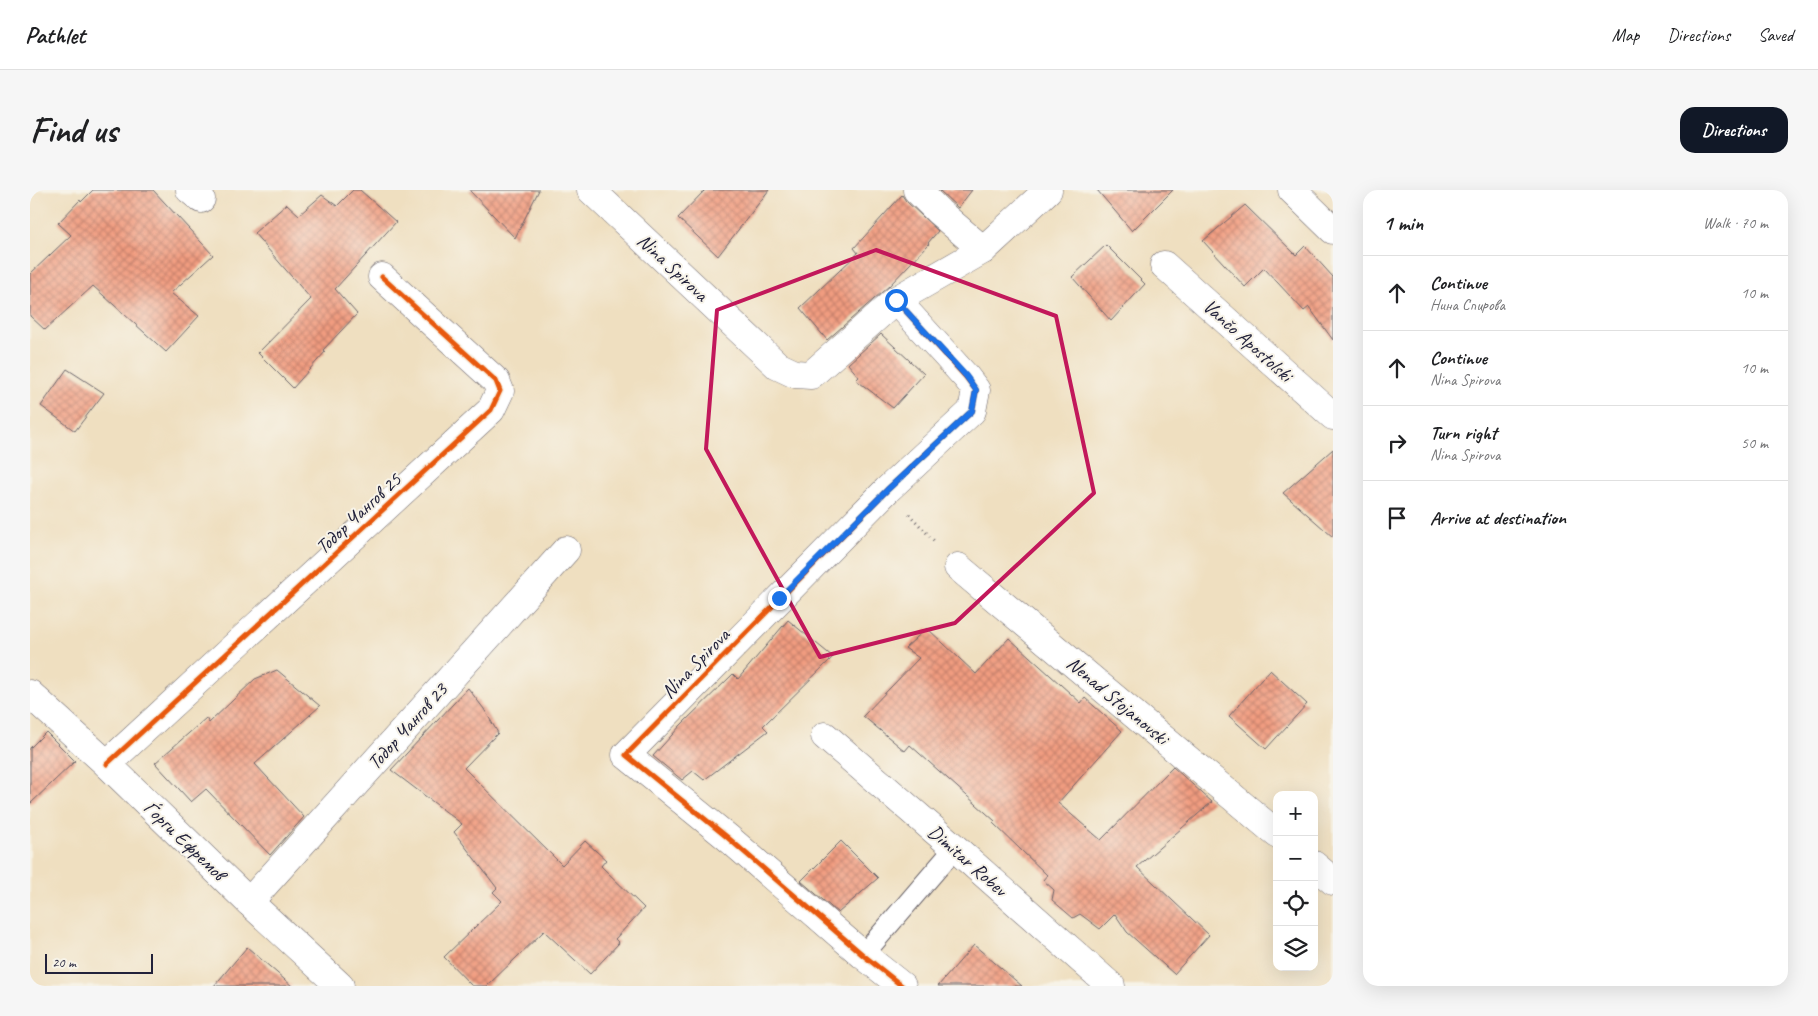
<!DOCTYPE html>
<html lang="en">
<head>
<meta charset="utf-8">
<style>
  body { margin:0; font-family:Caveat,sans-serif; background:#f6f6f6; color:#202124 }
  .controls { position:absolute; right:15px; bottom:15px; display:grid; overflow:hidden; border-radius:10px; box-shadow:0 5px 20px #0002 }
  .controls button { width:45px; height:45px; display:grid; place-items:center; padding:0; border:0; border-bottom:1px solid #e0e0e0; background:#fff; color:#202124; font:25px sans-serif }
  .scale { position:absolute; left:15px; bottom:12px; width:108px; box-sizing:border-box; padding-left:5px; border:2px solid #22223b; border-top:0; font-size:14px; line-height:18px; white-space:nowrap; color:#22223b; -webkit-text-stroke:4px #f7f3e8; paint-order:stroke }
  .stop { position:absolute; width:15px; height:15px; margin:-11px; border:4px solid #1a73e8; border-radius:50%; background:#fff }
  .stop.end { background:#1a73e8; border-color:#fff; box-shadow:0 1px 5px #0008 }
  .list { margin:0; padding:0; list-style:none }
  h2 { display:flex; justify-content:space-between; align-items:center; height:65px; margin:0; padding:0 20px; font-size:21px }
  h2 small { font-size:16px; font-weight:400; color:#757577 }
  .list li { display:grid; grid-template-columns:32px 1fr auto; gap:15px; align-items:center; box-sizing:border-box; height:75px; padding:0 20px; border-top:1px solid #e0e0e0 }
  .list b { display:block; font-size:19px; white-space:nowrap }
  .list p { margin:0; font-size:16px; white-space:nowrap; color:#757577 }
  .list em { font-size:16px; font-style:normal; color:#757577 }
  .icon { flex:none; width:28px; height:28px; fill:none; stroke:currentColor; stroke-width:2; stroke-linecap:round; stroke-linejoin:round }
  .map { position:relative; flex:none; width:1303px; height:796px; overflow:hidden; border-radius:15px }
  header { display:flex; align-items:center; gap:30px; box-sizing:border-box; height:70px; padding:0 25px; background:#fff; border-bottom:1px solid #e0e0e0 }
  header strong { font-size:24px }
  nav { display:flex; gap:28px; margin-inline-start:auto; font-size:18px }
  .intro { display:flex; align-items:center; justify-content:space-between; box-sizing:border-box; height:120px; padding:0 30px }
  h1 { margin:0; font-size:35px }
  .button { padding:12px 22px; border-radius:15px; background:#111827; color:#fff; font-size:18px; font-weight:700 }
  main { display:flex; gap:30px; padding:0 30px }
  aside { flex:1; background:#fff; border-radius:15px; box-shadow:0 5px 20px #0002 }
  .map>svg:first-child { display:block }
  .building { fill:url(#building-cross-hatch) }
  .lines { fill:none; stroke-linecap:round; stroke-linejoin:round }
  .service-casing { stroke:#6a646a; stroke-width:22 }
  .minor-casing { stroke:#6a646a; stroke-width:29 }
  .path { stroke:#6a646a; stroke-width:3; stroke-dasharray:1 4; stroke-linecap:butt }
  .service { stroke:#fff; stroke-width:20 }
  .minor { stroke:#fff; stroke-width:28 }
  .cycleway-casing { stroke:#f7f3e8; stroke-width:8 }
  .cycleway { stroke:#e8590c; stroke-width:5 }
  .route { stroke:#1a73e8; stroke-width:6 }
  .marked { fill:none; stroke:#c2185b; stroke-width:4; stroke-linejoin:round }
  .labels { text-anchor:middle; stroke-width:4; stroke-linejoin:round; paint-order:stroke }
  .street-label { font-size:20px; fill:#22223b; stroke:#f7f3e8 }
</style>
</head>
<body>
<header>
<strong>Pathlet</strong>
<nav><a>Map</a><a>Directions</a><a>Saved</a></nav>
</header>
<div class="intro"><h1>Find us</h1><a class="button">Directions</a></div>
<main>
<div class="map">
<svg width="1303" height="796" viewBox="0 0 1303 796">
  <defs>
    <pattern id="building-cross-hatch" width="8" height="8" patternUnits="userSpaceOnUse" patternTransform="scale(1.25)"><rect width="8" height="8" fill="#f19c80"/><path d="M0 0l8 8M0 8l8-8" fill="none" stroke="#c37f6a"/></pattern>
  </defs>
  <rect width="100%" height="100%" fill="#f7f3e8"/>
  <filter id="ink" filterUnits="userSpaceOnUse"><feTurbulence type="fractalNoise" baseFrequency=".02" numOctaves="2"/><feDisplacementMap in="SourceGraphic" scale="10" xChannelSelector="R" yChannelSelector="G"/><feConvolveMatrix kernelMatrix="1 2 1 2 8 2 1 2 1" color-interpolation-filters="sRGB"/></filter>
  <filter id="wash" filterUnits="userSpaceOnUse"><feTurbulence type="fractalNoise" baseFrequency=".0096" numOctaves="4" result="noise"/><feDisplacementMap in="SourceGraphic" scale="20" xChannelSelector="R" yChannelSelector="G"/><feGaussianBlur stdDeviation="1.12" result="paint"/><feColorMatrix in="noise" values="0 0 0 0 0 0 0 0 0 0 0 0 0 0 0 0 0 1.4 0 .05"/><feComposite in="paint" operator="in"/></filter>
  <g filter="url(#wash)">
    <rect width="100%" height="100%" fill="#efdfc0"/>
    <g id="blocks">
      <!-- building -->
      <g class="building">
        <path d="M 63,0 L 123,0 L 183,65 L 141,103 L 169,126 L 136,162 L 63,96 L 15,140 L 0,126 L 0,84 L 41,45 L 28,33 L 50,10 L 51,12 Z"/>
        <path d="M 323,0 L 330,0 L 366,32 L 305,99 L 327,124 L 293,160 L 295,162 L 263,198 L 228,163 L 281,109 L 224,43 L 257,14 L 269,25 L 292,5 L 307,16 Z"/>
        <path d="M 439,0 L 509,0 L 485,48 Z"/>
        <path d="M 675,0 L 739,0 L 688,66 L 648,28 Z"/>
        <path d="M 909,0 L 942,0 L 928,18 Z"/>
        <path d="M 1067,0 L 1143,0 L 1102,41 Z"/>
        <path d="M 872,5 L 876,11 L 908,41 L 898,53 L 899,54 L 859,96 L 797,150 L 770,118 L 828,63 L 824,58 Z"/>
        <path d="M 1215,15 L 1266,65 L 1275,56 L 1303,87 L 1303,150 L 1279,117 L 1274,121 L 1234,78 L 1215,97 L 1173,51 Z"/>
        <path d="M 1076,55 L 1115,94 L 1081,131 L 1042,87 Z"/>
        <path d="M 851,144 L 894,184 L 863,218 L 826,190 L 829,187 L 818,174 Z"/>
        <path d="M 37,179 L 74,203 L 45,241 L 11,216 Z"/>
        <path d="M 1303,259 L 1303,347 L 1253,303 Z"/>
        <path d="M 758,430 L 803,467 L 733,536 L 738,541 L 674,590 L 663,581 L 652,590 L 623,566 L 651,535 L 703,484 L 708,489 Z"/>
        <path d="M 897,438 L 946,484 L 979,448 L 1051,513 L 1055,508 L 1092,541 L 1028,613 L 1071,650 L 1143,577 L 1182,612 L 1107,677 L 1179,745 L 1144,784 L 1097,742 L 1085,724 L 1070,739 L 1050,724 L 1043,728 L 1022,710 L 1024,700 L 1013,690 L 1017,685 L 963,633 L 965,631 L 880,555 L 875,561 L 833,526 L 889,468 L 875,458 Z"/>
        <path d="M 247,480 L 290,516 L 225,574 L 274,627 L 240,665 L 176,599 L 161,612 L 125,573 L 176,528 L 179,533 L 225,489 Z"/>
        <path d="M 1240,480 L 1277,514 L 1236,559 L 1199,526 Z"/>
        <path d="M 438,498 L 454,519 L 468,543 L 434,578 L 532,675 L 555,651 L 576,670 L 571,676 L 614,718 L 585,749 L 589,753 L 560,784 L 514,741 L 457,796 L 442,796 L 414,767 L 472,711 L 463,702 L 467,698 L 424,642 L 432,634 L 361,580 Z"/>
        <path d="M 16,542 L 45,571 L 0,614 L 0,558 Z"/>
        <path d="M 811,651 L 848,688 L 808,723 L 771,691 Z"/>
        <path d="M 944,755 L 992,796 L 908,796 Z"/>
        <path d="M 217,757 L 262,796 L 184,796 Z"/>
      </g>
    </g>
  </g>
  <g filter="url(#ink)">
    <use href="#blocks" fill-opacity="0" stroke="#6a646a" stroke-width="1"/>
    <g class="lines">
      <defs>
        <path id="service" d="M 833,765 L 925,658"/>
        <g id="minor">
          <path d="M 160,0 L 171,9"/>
          <path d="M 561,0 L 748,176 L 765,184 L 781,185 L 866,110 L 953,60"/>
          <path d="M 887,0 L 909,22 L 953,60 L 1018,0"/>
          <path d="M 1262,0 L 1303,40"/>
          <path d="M 1134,75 L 1303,226"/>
          <path d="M 866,110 L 936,187 L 946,200 L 942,221 L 857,300 L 596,565 L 697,647 L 833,765 L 872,796"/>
          <path d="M 928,377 L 1247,644"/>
          <path d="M 0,504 L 77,574 L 219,712 L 310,796"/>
          <path d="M 795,546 L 925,658 L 1081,796"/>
          <path d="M 77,574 L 461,220 L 470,201 L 466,191 L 352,87"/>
          <path d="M 1284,675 L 1303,691"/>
          <path d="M 219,712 L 536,360"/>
        </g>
      </defs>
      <!-- service casing -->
      <use href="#service" class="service-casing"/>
      <!-- minor casing -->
      <use href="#minor" class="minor-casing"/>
      <!-- path -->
      <path class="path" d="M 879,324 L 906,353"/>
      <!-- service -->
      <use href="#service" class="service"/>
      <!-- minor -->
      <use href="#minor" class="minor"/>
      <defs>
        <g id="cycleway">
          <path d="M 866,110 L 936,187 L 946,200 L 942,221 L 857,300 L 596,565 L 697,647 L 833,765 L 872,796"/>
          <path d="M 77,574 L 461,220 L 470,201 L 466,191 L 352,87"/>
        </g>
      </defs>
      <!-- cycleway casing -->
      <use href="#cycleway" class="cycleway-casing"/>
      <!-- cycleway -->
      <use href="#cycleway" class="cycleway"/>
    </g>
  </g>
  <g class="lines" filter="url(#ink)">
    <!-- route -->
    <path class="route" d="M 749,408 L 857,300 L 942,221 L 946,200 L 936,186 L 866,110"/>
  </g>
  <!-- marked area -->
  <path class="marked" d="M 846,60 L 1026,126 L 1064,303 L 925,433 L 790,467 L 676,259 L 687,120 Z"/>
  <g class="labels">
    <!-- street labels -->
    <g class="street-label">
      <text transform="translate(643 77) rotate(43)" y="7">Nina Spirova</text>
      <text transform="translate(1218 150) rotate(42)" y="7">Vančo Apostolski</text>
      <text transform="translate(328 323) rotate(-43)" y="7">Тодор Чангов 25</text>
      <text transform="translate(665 473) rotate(-46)" y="7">Nina Spirova</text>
      <text transform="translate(1088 510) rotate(40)" y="7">Nenad Stojanovski</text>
      <text transform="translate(377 536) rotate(-48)" y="7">Тодор Чангов 23</text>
      <text transform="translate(155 650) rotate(44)" y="7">Ѓорги Ефремов</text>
      <text transform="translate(938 670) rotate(41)" y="7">Dimitar Robev</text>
    </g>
  </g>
</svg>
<div class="controls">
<button>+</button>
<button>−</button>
<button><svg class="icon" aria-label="locate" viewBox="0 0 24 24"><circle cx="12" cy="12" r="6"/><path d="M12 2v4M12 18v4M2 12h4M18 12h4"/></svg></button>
<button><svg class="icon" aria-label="layers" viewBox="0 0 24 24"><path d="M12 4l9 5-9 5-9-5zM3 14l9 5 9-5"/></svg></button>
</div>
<div class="scale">20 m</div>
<div class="stop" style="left:866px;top:110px"></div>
<div class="stop end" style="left:749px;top:408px"></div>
</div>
<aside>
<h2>1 min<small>Walk · 70 m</small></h2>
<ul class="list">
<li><svg class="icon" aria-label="ahead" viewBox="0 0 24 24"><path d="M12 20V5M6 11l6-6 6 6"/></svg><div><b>Continue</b><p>Нина Спирова</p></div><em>10 m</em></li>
<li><svg class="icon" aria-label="ahead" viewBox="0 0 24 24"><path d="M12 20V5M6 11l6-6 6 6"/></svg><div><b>Continue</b><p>Nina Spirova</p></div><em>10 m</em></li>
<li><svg class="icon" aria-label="right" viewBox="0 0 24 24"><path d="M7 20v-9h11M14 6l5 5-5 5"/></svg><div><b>Turn right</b><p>Nina Spirova</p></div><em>50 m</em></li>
<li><svg class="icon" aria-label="arrive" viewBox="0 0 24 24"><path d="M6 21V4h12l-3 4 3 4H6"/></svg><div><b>Arrive at destination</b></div></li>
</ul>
</aside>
</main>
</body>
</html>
